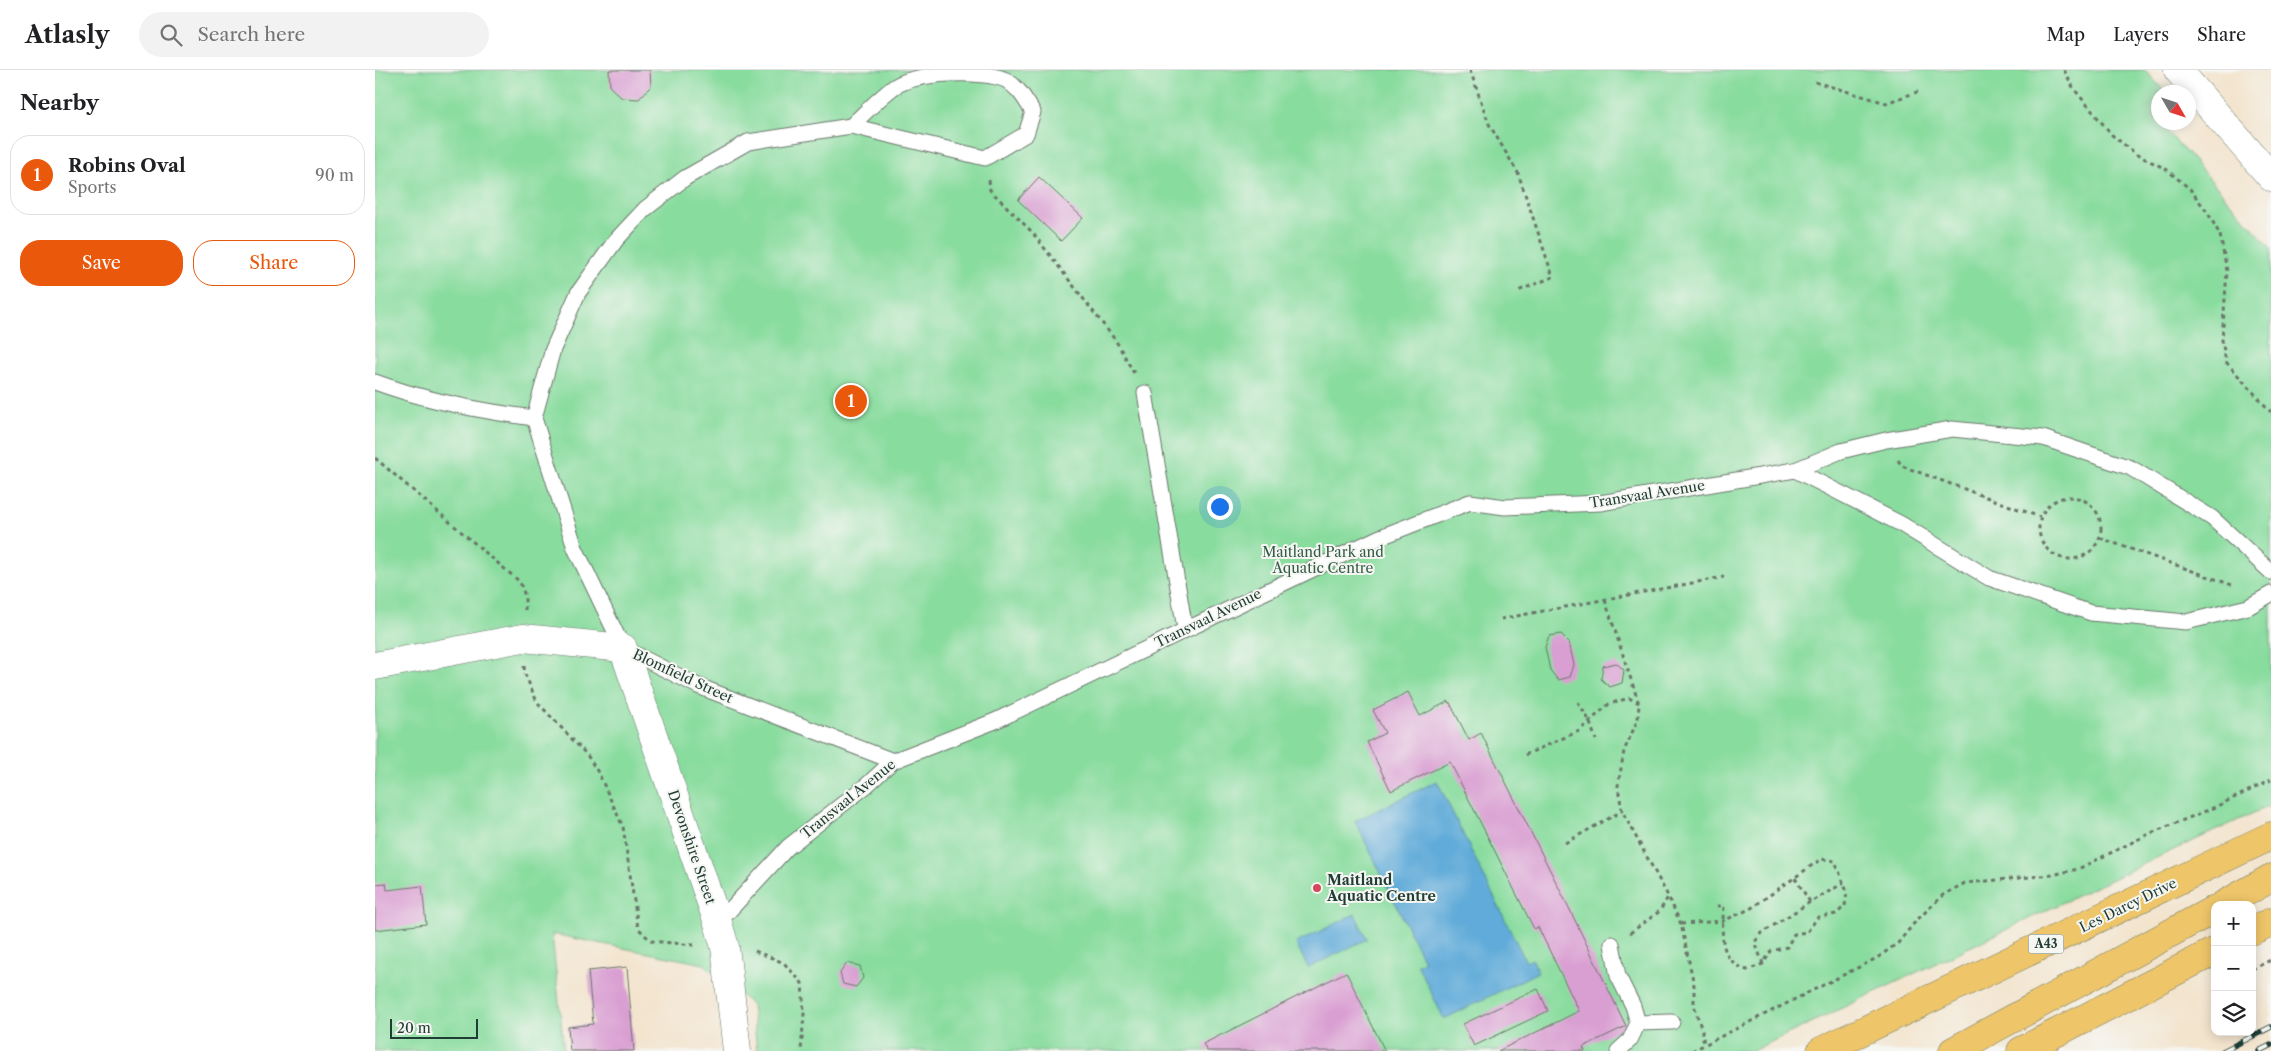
<!DOCTYPE html>
<html lang="en">
<head>
<meta charset="utf-8">
<style>
  body { margin:0; font-family:"Libre Caslon Text",serif; background:#f2f2f2; color:#202124 }
  .controls { position:absolute; right:15px; bottom:15px; display:grid; overflow:hidden; border-radius:10px; box-shadow:0 2px 12px #0003 }
  .controls button { width:45px; height:45px; display:grid; place-items:center; padding:0; border:0; border-bottom:1px solid #e0e0e0; background:#fff; color:#202124; font:25px sans-serif }
  .compass { position:absolute; left:1776px; top:15px; width:45px; height:45px; border-radius:50%; background:#fff; box-shadow:0 2px 12px #0003; rotate:129deg }
  .scale { position:absolute; left:15px; bottom:12px; width:88px; box-sizing:border-box; padding-left:5px; border:2px solid #1f3d34; border-top:0; font-size:14px; line-height:18px; white-space:nowrap; color:#1f3d34; -webkit-text-stroke:4px #f6f6f2; paint-order:stroke }
  .you { position:absolute; left:844px; top:436px; width:18px; height:18px; margin:-12px; border:4px solid #fff; border-radius:50%; background:#1a73e8; box-shadow:0 0 0 8px #1a73e833 }
  .badge { display:grid; place-items:center; width:32px; height:32px; border-radius:50%; background:#ea580c; color:#fff; font-size:16px; font-weight:700 }
  .pin { position:absolute; translate:-50% -50%; border:2px solid #fff; box-shadow:0 1px 5px #0006 }
  .list { margin:0; padding:0; list-style:none }
  h2 { display:flex; justify-content:space-between; align-items:center; height:65px; margin:0; padding:0 20px; font-size:21px }
  h2 small { font-size:16px; font-weight:400; color:#757577 }
  .list li { display:grid; grid-template-columns:32px 1fr auto; gap:15px; align-items:center; box-sizing:border-box; height:80px; margin:0 10px 10px; padding:0 10px; border:1px solid #e0e0e0; border-radius:20px }
  .list b { display:block; font-size:19px; white-space:nowrap }
  .list p { margin:0; font-size:16px; white-space:nowrap; color:#757577 }
  .list em { font-size:16px; font-style:normal; color:#757577 }
  .actions { display:flex; gap:10px; padding:15px 20px }
  .actions a { flex:1; padding:11px 0; border:1px solid #ea580c; border-radius:20px; text-align:center; font-size:18px; color:#ea580c }
  .actions .main { background:#ea580c; color:#fff }
  .icon { flex:none; width:28px; height:28px; fill:none; stroke:currentColor; stroke-width:2; stroke-linecap:round; stroke-linejoin:round }
  .map { position:relative; flex:none; width:1896px; height:981px; overflow:hidden }
  header { display:flex; align-items:center; gap:30px; box-sizing:border-box; height:70px; padding:0 25px; background:#fff; border-bottom:1px solid #e0e0e0 }
  header strong { font-size:24px }
  nav { display:flex; gap:28px; margin-inline-start:auto; font-size:18px }
  .search { width:350px; height:45px; background:#f2f2f2; display:flex; align-items:center; gap:12px; box-sizing:border-box; padding:0 18px; border-radius:28px; color:#757577; font-size:19px }
  main { display:flex }
  aside { flex:1; background:#fff }
  .map>svg:first-child { display:block }
  .green { fill:#88dc9e; stroke:#548c69 }
  .water { fill:#61abd9; stroke:#407486 }
  .building { fill:#d99ed2 }
  .lines { fill:none; stroke-linecap:round; stroke-linejoin:round }
  .lane-casing { stroke:#69776a; stroke-width:17 }
  .street-casing { stroke:#69776a; stroke-width:29 }
  .highway-casing { stroke:#69776a; stroke-width:29 }
  .path { stroke:#69776a; stroke-width:3; stroke-dasharray:4 4; stroke-linecap:butt }
  .lane { stroke:#fff; stroke-width:15 }
  .street { stroke:#fff; stroke-width:28 }
  .highway { stroke:#eec569; stroke-width:28 }
  .rail-casing { stroke:#1f3d34; stroke-width:5.5 }
  .rail { stroke:#f6f6f2; stroke-width:4; stroke-dasharray:11; stroke-linecap:butt }
  .poi-dot { fill:#d1495b; stroke:#f6f6f2; stroke-width:2 }
  .labels { text-anchor:middle; stroke-width:4; stroke-linejoin:round; paint-order:stroke }
  .shield { fill:#f6f6f2; stroke:#60746d; stroke-width:1 }
  .shield-label { font-size:12px; font-weight:bold; fill:#1f3d34 }
  .street-label { font-size:14px; fill:#1f3d34; stroke:#f6f6f2 }
  .park-label { font-size:14px; fill:#345d49; stroke:#f6f6f2 }
  .poi-label { font-size:14px; font-weight:bold; fill:#1f3d34; stroke:#f6f6f2; text-anchor:start }
</style>
</head>
<body>
<header>
<strong>Atlasly</strong>
<div class="search"><svg class="icon" aria-label="search" viewBox="0 0 24 24"><circle cx="10" cy="10" r="6"/><path d="M15 15l6 6"/></svg>Search here</div>
<nav><a>Map</a><a>Layers</a><a>Share</a></nav>
</header>
<main>
<aside>
<h2>Nearby<small></small></h2>
<ul class="list">
<li><span class="badge">1</span><div><b>Robins Oval</b><p>Sports</p></div><em>90 m</em></li>
</ul>
<div class="actions"><a class="main">Save</a><a>Share</a></div>
</aside>
<div class="map">
<svg width="1896" height="981" viewBox="0 0 1896 981">
  <rect width="100%" height="100%" fill="#f6f6f2"/>
  <filter id="ink" filterUnits="userSpaceOnUse"><feTurbulence type="fractalNoise" baseFrequency=".02" numOctaves="2"/><feDisplacementMap in="SourceGraphic" scale="10" xChannelSelector="R" yChannelSelector="G"/><feConvolveMatrix kernelMatrix="1 2 1 2 8 2 1 2 1" color-interpolation-filters="sRGB"/></filter>
  <filter id="wash" filterUnits="userSpaceOnUse"><feTurbulence type="fractalNoise" baseFrequency=".0096" numOctaves="4" result="noise"/><feDisplacementMap in="SourceGraphic" scale="20" xChannelSelector="R" yChannelSelector="G"/><feGaussianBlur stdDeviation="1.12" result="paint"/><feColorMatrix in="noise" values="0 0 0 0 0 0 0 0 0 0 0 0 0 0 0 0 0 1.4 0 .05"/><feComposite in="paint" operator="in"/></filter>
  <g filter="url(#wash)">
    <rect width="100%" height="100%" fill="#f3e4ce"/>
    <!-- green -->
    <path class="green" d="M 0,0 L 1770,0 L 1790,22 L 1784,22 L 1783,40 L 1778,45 L 1784,52 L 1896,178 L 1896,735 L 1779,789 L 1377,981 L 382,981 L 377,935 L 329,894 L 177,864 L 189,981 L 0,981 Z"/>
    <!-- water -->
    <g class="water">
      <path d="M 1062,711 L 1151,892 L 1157,889 L 1163,902 L 1069,949 L 1042,894 L 1049,891 L 980,751 Z"/>
      <path d="M 980,844 L 992,869 L 933,898 L 921,873 Z"/>
    </g>
    <g id="blocks">
      <!-- building -->
      <g class="building">
        <path d="M 234,0 L 275,0 L 276,16 L 264,29 L 247,28 L 235,17 Z"/>
        <path d="M 664,107 L 708,148 L 686,171 L 643,130 Z"/>
        <path d="M 1186,564 L 1194,572 L 1199,595 L 1195,607 L 1183,610 L 1175,600 L 1170,577 L 1174,566 Z"/>
        <path d="M 1241,593 L 1249,600 L 1247,613 L 1235,617 L 1226,609 L 1228,596 Z"/>
        <path d="M 1033,622 L 1045,646 L 1074,631 L 1094,670 L 1106,663 L 1195,840 L 1251,956 L 1208,977 L 1210,981 L 1123,981 L 1204,941 L 1163,857 L 1159,859 L 1075,692 L 1016,721 L 992,672 L 1010,663 L 998,640 Z"/>
        <path d="M 11,813 L 12,820 L 47,816 L 51,854 L 0,860 L 0,814 Z"/>
        <path d="M 472,893 L 485,896 L 488,908 L 481,917 L 468,914 L 465,903 Z"/>
        <path d="M 252,897 L 259,981 L 195,981 L 193,957 L 218,954 L 213,901 Z"/>
        <path d="M 971,902 L 1010,981 L 832,981 L 828,974 Z"/>
        <path d="M 1163,919 L 1173,941 L 1099,976 L 1088,954 Z"/>
      </g>
    </g>
  </g>
  <g filter="url(#ink)">
    <use href="#blocks" fill-opacity="0" stroke="#69776a" stroke-width="1"/>
    <g class="lines">
      <defs>
        <g id="lane">
          <path d="M 476,56 C 490,43 504,28 519,17 C 540,2 608,0 631,10 C 644,18 650,29 658,42 L 651,64 L 610,88 L 476,56 L 373,72 L 310,108 L 270,139 L 241,170 L 203,223 L 178,279 L 159,348 L 200,478 L 248,578 L 323,616 L 518,691"/>
          <path d="M 0,312 C 51,331 105,341 159,348"/>
          <path d="M 770,323 L 810,559"/>
          <path d="M 1420,400 L 1526,454 L 1614,508 L 1716,543 L 1811,552 L 1873,537 L 1896,524"/>
          <path d="M 343,853 L 413,777 L 492,715 L 518,691 L 620,651 L 1003,468 L 1095,432 L 1130,437 L 1225,433 L 1420,400 L 1466,381 L 1511,370 L 1577,359 L 1668,368 L 1756,398 L 1837,448 L 1896,502"/>
          <path d="M 1237,874 L 1243,906 L 1258,936 L 1263,953 L 1255,970 L 1243,981"/>
          <path d="M 1263,953 L 1297,952"/>
        </g>
        <g id="street">
          <path d="M 1803,0 L 1896,107"/>
          <path d="M 0,596 L 148,568 L 248,578 L 343,853 L 350,877 L 362,981"/>
        </g>
        <g id="highway">
          <path d="M 1848,835 L 1896,808"/>
          <path d="M 1877,861 L 1896,852"/>
          <path d="M 1446,981 L 1896,766"/>
          <path d="M 1578,981 L 1840,839"/>
          <path d="M 1646,981 L 1840,881"/>
        </g>
      </defs>
      <!-- lane casing -->
      <use href="#lane" class="lane-casing"/>
      <!-- street casing -->
      <use href="#street" class="street-casing"/>
      <!-- highway casing -->
      <use href="#highway" class="highway-casing"/>
      <!-- path -->
      <g class="path">
        <path d="M 1095,0 L 1114,54 L 1143,103 L 1178,207 L 1143,221"/>
        <path d="M 1689,0 L 1699,19 L 1737,65 L 1762,85 L 1791,99 L 1815,119 L 1833,143 L 1845,165 L 1852,201 L 1847,270 L 1851,292 L 1896,342"/>
        <path d="M 1440,12 L 1511,33 L 1545,21"/>
        <path d="M 614,110 L 615,120 L 657,162 L 741,271 L 759,303"/>
        <path d="M 0,388 L 145,512 L 150,526 L 150,540"/>
        <path d="M 1523,390 L 1527,396 L 1665,447"/>
        <circle cx="1695" cy="458" r="31"/>
        <path d="M 1725,468 L 1857,515 L 1859,518"/>
        <path d="M 1230,530 L 1264,634 L 1263,649 L 1249,681 L 1243,716 L 1247,741 L 1293,826 L 1306,854 L 1319,915 L 1319,935 L 1327,961 L 1329,975"/>
        <path d="M 1126,549 L 1349,507"/>
        <path d="M 149,596 L 150,604 L 162,632 L 212,685 L 224,704 L 248,757 L 263,858 L 276,871 L 319,875"/>
        <path d="M 1203,632 L 1214,650 L 1221,670"/>
        <path d="M 1150,685 L 1204,661 L 1234,634 L 1254,628 L 1264,633"/>
        <path d="M 1190,773 L 1247,741"/>
        <path d="M 1420,808 L 1435,832 L 1469,813"/>
        <path d="M 1306,854 L 1348,851 L 1375,839 L 1446,789 L 1460,791 L 1472,822 L 1470,836 L 1461,844 L 1443,847 L 1432,862 L 1419,864 L 1412,877 L 1396,881 L 1388,894 L 1372,900 C 1342,890 1347,863 1349,836 L 1342,836"/>
        <path d="M 1255,863 L 1285,841 L 1293,827"/>
        <path d="M 380,881 L 409,893 L 427,913 L 429,944 L 426,981"/>
        <path d="M 1388,894 L 1380,872 L 1387,863 L 1435,832"/>
        <path d="M 1877,899 L 1896,890"/>
        <path d="M 1317,981 L 1502,888 L 1523,873 L 1541,851 L 1568,825 L 1590,813 L 1677,805 L 1703,799 L 1776,763 L 1836,739 L 1896,710"/>
      </g>
      <!-- lane -->
      <use href="#lane" class="lane"/>
      <!-- street -->
      <use href="#street" class="street"/>
      <!-- highway -->
      <use href="#highway" class="highway"/>
      <defs>
        <g id="rail">
          <path d="M 1848,981 L 1896,957"/>
          <path d="M 1884,981 L 1896,975"/>
        </g>
      </defs>
      <!-- rail casing -->
      <use href="#rail" class="rail-casing"/>
      <!-- rail -->
      <use href="#rail" class="rail"/>
    </g>
  </g>
  <!-- markers -->
  <circle class="poi-dot" cx="942" cy="818" r="5"/>
  <g class="labels">
    <!-- shield labels -->
    <rect class="shield" x="1653.5" y="864.5" width="35" height="19" rx="4"/>
    <g class="shield-label">
      <text x="1671" y="878">A43</text>
    </g>
    <!-- street labels -->
    <g class="street-label">
      <text transform="translate(1272 424) rotate(-9)" y="5">Transvaal Avenue</text>
      <text transform="translate(833 548) rotate(-26)" y="5">Transvaal Avenue</text>
      <text transform="translate(308 606) rotate(25)" y="5">Blomfield Street</text>
      <text transform="translate(473 729) rotate(-39)" y="5">Transvaal Avenue</text>
      <text transform="translate(317 777) rotate(71)" y="5">Devonshire Street</text>
      <text transform="translate(1753 835) rotate(-26)" y="5">Les Darcy Drive</text>
    </g>
    <!-- park labels -->
    <g class="park-label">
      <text x="948" y="487">Maitland Park and<tspan x="948" dy="16">Aquatic Centre</tspan></text>
    </g>
    <!-- poi labels -->
    <g class="poi-label">
      <text x="952" y="815">Maitland<tspan x="952" dy="16">Aquatic Centre</tspan></text>
    </g>
  </g>
</svg>
<div class="controls">
<button>+</button>
<button>−</button>
<button><svg class="icon" aria-label="layers" viewBox="0 0 24 24"><path d="M12 4l9 5-9 5-9-5zM3 14l9 5 9-5"/></svg></button>
</div>
<svg class="compass" viewBox="-18 -18 36 36"><path d="M0-13l5 13h-10z" fill="#e53935"/><path d="M0 13l5-13h-10z" fill="#757577"/></svg>
<div class="scale">20 m</div>
<div class="you"></div>
<div class="pin badge" style="left:476px;top:331px">1</div>
</div>
</main>
</body>
</html>
